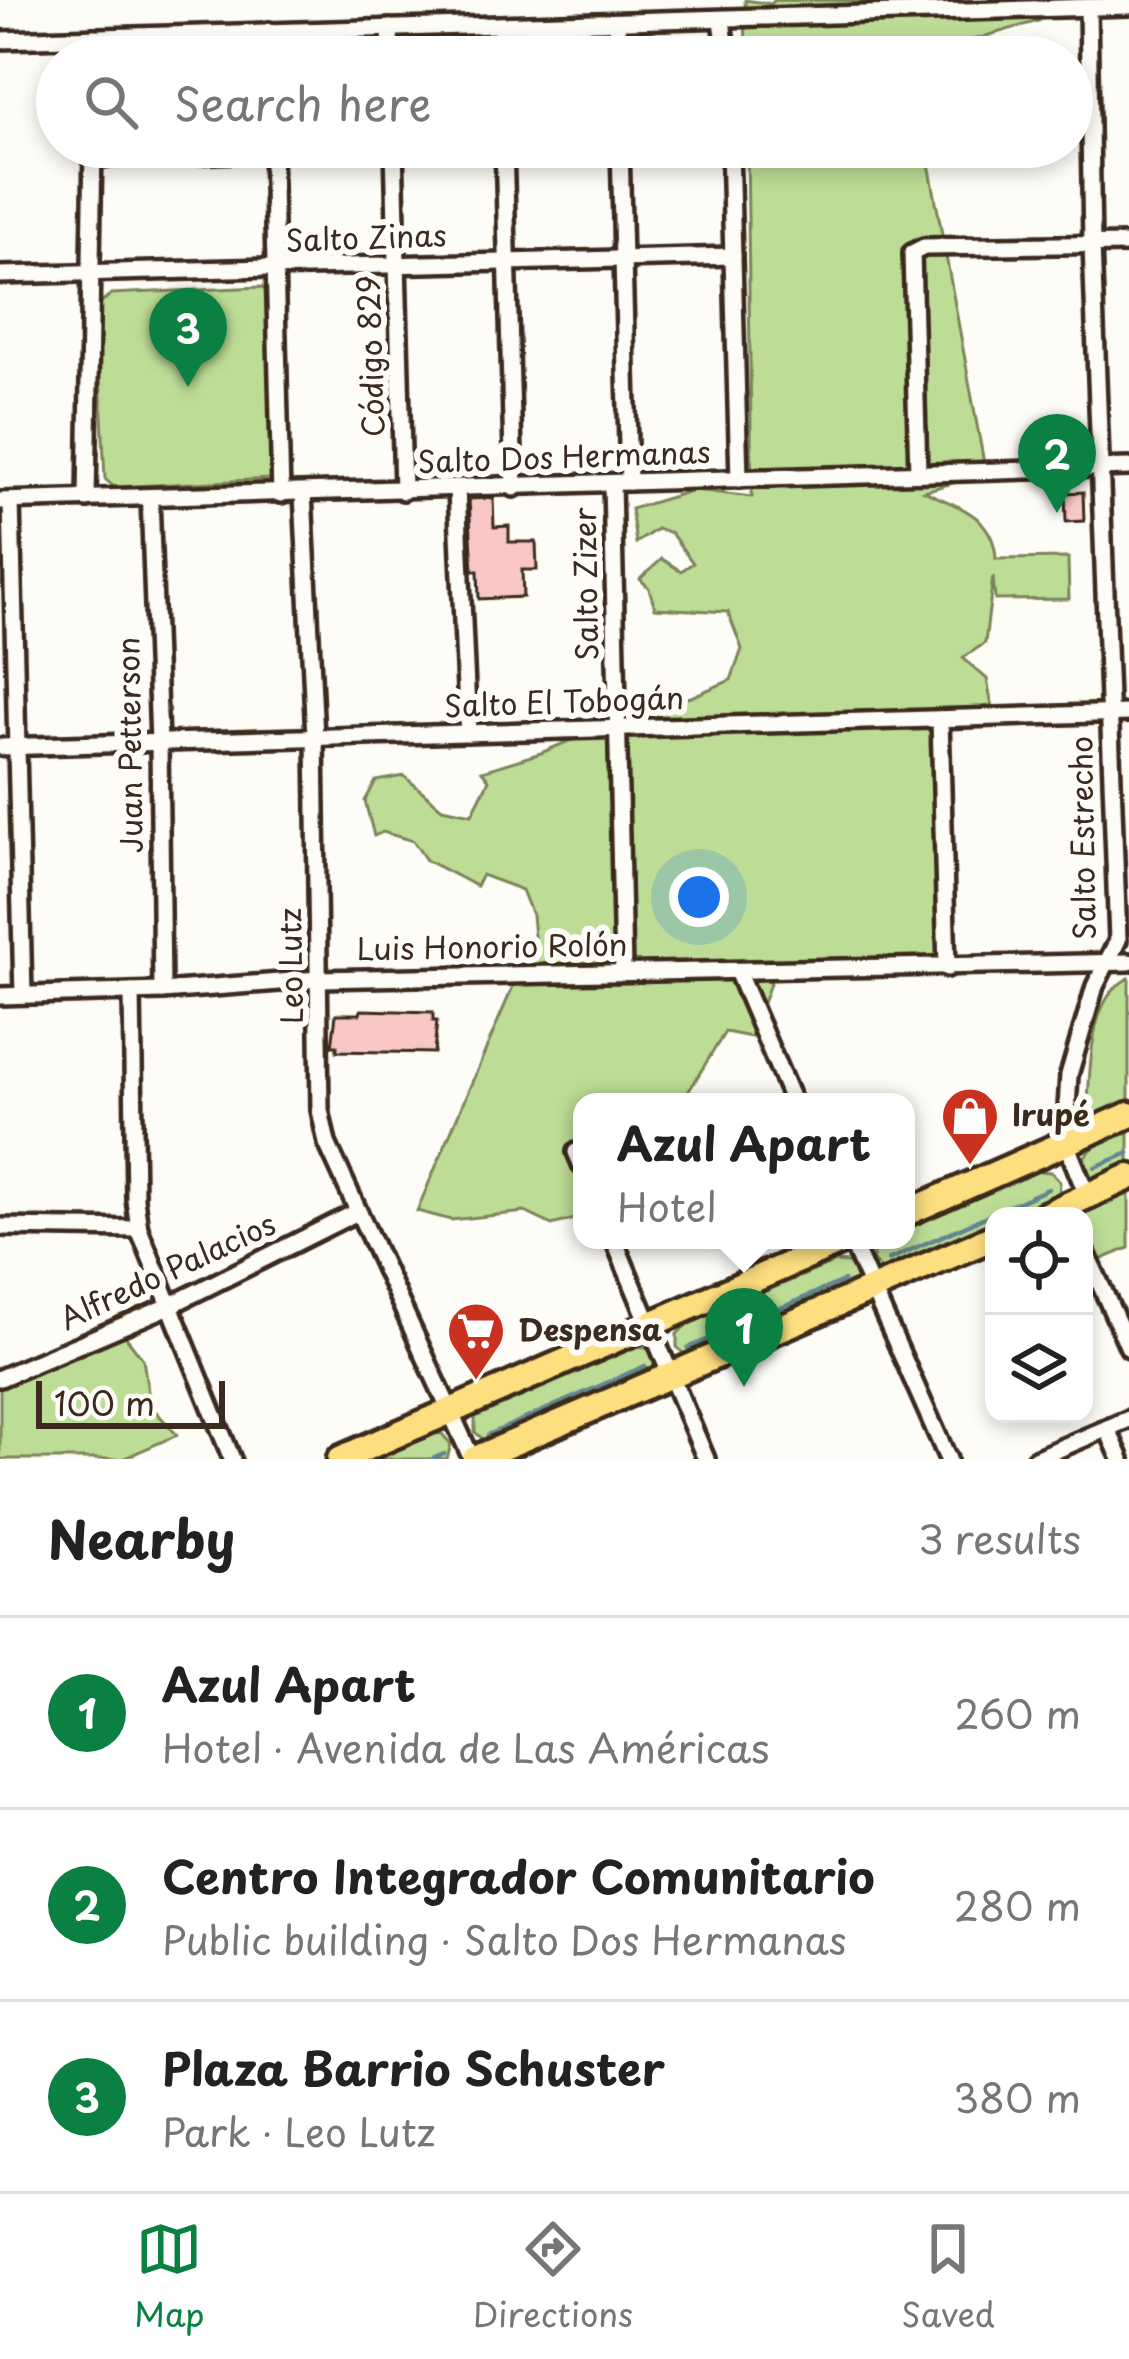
<!DOCTYPE html>
<html lang="en">
<head>
<meta charset="utf-8">
<style>
  body { margin:0; font-family:"Playpen Sans",sans-serif; background:#f2f2f2; color:#222 }
  .controls { position:absolute; right:36px; bottom:36px; display:grid; overflow:hidden; border-radius:24px; box-shadow:0 6px 18px #0003 }
  .controls button { width:108px; height:108px; display:grid; place-items:center; padding:0; border:0; border-bottom:3px solid #e0e0e0; background:#fff; color:#222; font:60px sans-serif }
  .scale { position:absolute; left:36px; bottom:30px; width:189px; box-sizing:border-box; padding-left:12px; border:6px solid #3b2a1e; border-top:0; font-size:33px; line-height:42px; white-space:nowrap; color:#3b2a1e; -webkit-text-stroke:9px #fdfcf7; paint-order:stroke }
  .you { position:absolute; left:699px; top:897px; width:42px; height:42px; margin:-30px; border:9px solid #fff; border-radius:50%; background:#1a73e8; box-shadow:0 0 0 18px #1a73e833 }
  .badge { display:grid; place-items:center; width:78px; height:78px; border-radius:50%; background:#0b8043; color:#fff; font-size:39px; font-weight:700 }
  .pin { position:absolute; translate:-50% -99px; filter:drop-shadow(0 3px 6px #0008) }
  .pin::after { content:''; position:absolute; top:63px; width:42px; height:36px; background:inherit; clip-path:polygon(0 0,100% 0,50% 100%) }
  .popup { position:absolute; left:573px; top:1093px; width:342px; height:156px; box-sizing:border-box; display:grid; place-content:center; border-radius:24px; background:#fff; filter:drop-shadow(0 3px 9px #0005); font-size:39px; white-space:nowrap; color:#767676 }
  .popup b { font-size:45px; color:#222 }
  .popup::after { content:''; position:absolute; left:50%; top:100%; margin-left:-24px; border:24px solid transparent; border-top-color:#fff }
  .list { margin:0; padding:0; list-style:none }
  h2 { display:flex; justify-content:space-between; align-items:center; height:156px; margin:0; padding:0 48px; font-size:51px }
  h2 small { font-size:39px; font-weight:400; color:#767676 }
  .list li { display:grid; grid-template-columns:78px 1fr auto; gap:36px; align-items:center; box-sizing:border-box; height:192px; padding:0 48px; border-top:3px solid #e0e0e0 }
  .list b { display:block; font-size:45px; white-space:nowrap }
  .list p { margin:0; font-size:39px; white-space:nowrap; color:#767676 }
  .list em { font-size:39px; font-style:normal; color:#767676 }
  .icon { flex:none; width:66px; height:66px; fill:none; stroke:currentColor; stroke-width:2; stroke-linecap:round; stroke-linejoin:round }
  .map { position:relative; flex:none; width:1129px; height:1459px; overflow:hidden }
  .search { position:absolute; background:#fff; box-shadow:0 6px 18px #0003; left:36px; right:36px; top:36px; height:132px; display:flex; align-items:center; gap:30px; box-sizing:border-box; padding:0 42px; border-radius:66px; color:#767676; font-size:45px }
  .sheet { height:732px; background:#fff }
  nav { display:flex; justify-content:space-around; align-items:center; box-sizing:border-box; height:168px; border-top:3px solid #e0e0e0; background:#fff; font-size:33px; color:#767676 }
  nav a { display:grid; justify-items:center; gap:6px }
  nav .on { color:#0b8043 }
  .map>svg:first-child { display:block }
  .green { fill:#bddd96; stroke:#7c845a; stroke-width:3 }
  .lines { fill:none; stroke-linecap:round; stroke-linejoin:round }
  .stream { stroke:#648792; stroke-width:4.5 }
  .building { fill:#f9c8c6; stroke:#3b2a1e; stroke-width:3 }
  .minor-casing { stroke:#3b2a1e; stroke-width:24 }
  .primary-casing { stroke:#3b2a1e; stroke-width:33 }
  .minor { stroke:#fdfcf7; stroke-width:15 }
  .primary { stroke:#fddf80; stroke-width:24 }
  .labels { text-anchor:middle; stroke-width:12; stroke-linejoin:round; paint-order:stroke }
  .street-label { font-size:30px; fill:#3b2a1e; stroke:#fdfcf7 }
  .poi-label { font-size:30px; font-weight:bold; fill:#3b2a1e; stroke:#fdfcf7; text-anchor:start }
</style>
</head>
<body>
<div class="map">
<svg width="1129" height="1459" viewBox="0 0 1129 1459">
  <rect width="100%" height="100%" fill="#fdfcf7"/>
  <filter id="ink" filterUnits="userSpaceOnUse"><feTurbulence type="fractalNoise" baseFrequency=".00833" numOctaves="2"/><feDisplacementMap in="SourceGraphic" scale="24" xChannelSelector="R" yChannelSelector="G"/><feConvolveMatrix kernelMatrix="1 2 1 2 8 2 1 2 1" color-interpolation-filters="sRGB"/></filter>
  <g filter="url(#ink)">
    <!-- green -->
    <g class="green">
      <path d="M 745,0 L 771,4 L 775,0 L 964,1 L 995,6 L 1030,0 L 1038,21 L 959,44 L 910,49 L 907,57 L 746,57 Z"/>
      <path d="M 747,147 L 926,147 L 986,474 L 924,491 C 958,507 994,515 996,559 L 1068,558 L 1069,599 L 995,600 L 993,577 L 985,643 L 963,658 L 987,679 L 992,707 L 930,742 L 943,967 L 773,975 L 751,1037 L 725,1032 L 682,1102 L 582,1102 L 582,1217 L 552,1225 L 525,1212 L 451,1220 L 417,1211 L 534,937 L 532,915 L 522,890 L 482,875 L 476,886 L 426,860 L 413,841 L 383,832 L 374,836 L 365,801 L 376,781 L 404,776 L 442,808 L 472,814 L 489,780 L 482,771 L 541,753 L 651,706 L 691,697 L 731,680 L 742,649 L 728,612 L 655,608 L 649,588 L 640,579 L 662,559 L 681,571 L 693,563 L 671,533 L 657,529 L 636,543 L 631,509 L 694,490 L 752,497 Z"/>
      <path d="M 261,287 L 273,296 L 279,467 L 271,479 L 114,487 L 105,479 L 97,307 L 111,294 Z"/>
      <path d="M 1129,978 L 1129,1106 L 1094,1121 L 1087,1116 C 1091,1075 1086,998 1129,978 Z"/>
      <path d="M 1129,1132 L 1129,1170 L 1108,1179 L 1094,1179 L 1085,1169 L 1085,1156 L 1095,1146 Z"/>
      <path d="M 1038,1171 L 1051,1172 L 1060,1182 L 1059,1195 C 1039,1212 1019,1216 994,1216 L 994,1228 L 896,1271 L 883,1271 L 873,1261 L 873,1248 L 882,1240 L 906,1240 L 906,1229 Z"/>
      <path d="M 1129,1185 L 1129,1248 L 1100,1260 L 1077,1207 Z"/>
      <path d="M 835,1262 L 848,1263 L 857,1273 L 856,1286 L 687,1357 L 677,1347 L 677,1334 L 687,1324 Z"/>
      <path d="M 122,1332 L 143,1359 L 150,1405 L 177,1435 L 122,1459 L 0,1459 L 0,1385 Z"/>
      <path d="M 633,1346 L 646,1347 L 655,1358 L 654,1371 L 498,1441 L 485,1441 L 475,1432 L 475,1418 L 485,1409 Z"/>
      <path d="M 429,1433 L 442,1434 L 451,1444 L 447,1459 L 367,1459 Z"/>
    </g>
    <g class="lines">
      <!-- stream -->
      <g class="stream">
        <path d="M 1095,1167 L 1129,1153"/>
        <path d="M 888,1260 L 1048,1189"/>
        <path d="M 688,1348 L 843,1281"/>
        <path d="M 488,1435 L 645,1366"/>
        <path d="M 432,1459 L 444,1454"/>
      </g>
    </g>
    <!-- building -->
    <g class="building">
      <path d="M 1083,492 L 1084,521 L 1066,522 L 1065,493 Z"/>
      <path d="M 493,498 L 494,527 L 509,526 L 509,542 L 536,542 L 537,570 L 522,570 L 523,597 L 479,599 L 478,571 L 473,571 L 469,499 Z"/>
      <path d="M 361,1010 L 433,1012 L 433,1021 L 437,1021 L 434,1053 L 337,1051 L 337,1046 L 332,1046 L 336,1014 L 360,1014 Z"/>
    </g>
    <g class="lines">
      <defs>
        <g id="minor">
          <path d="M 722,21 L 727,57"/>
          <path d="M 617,22 L 618,57"/>
          <path d="M 501,25 L 502,57"/>
          <path d="M 390,28 L 391,57"/>
          <path d="M 269,31 L 270,57"/>
          <path d="M 0,40 L 1129,6"/>
          <path d="M 94,57 L 94,37"/>
          <path d="M 272,147 L 281,494"/>
          <path d="M 394,147 L 403,491"/>
          <path d="M 504,147 L 514,488"/>
          <path d="M 620,147 L 629,482"/>
          <path d="M 730,147 L 739,479"/>
          <path d="M 93,158 L 272,152"/>
          <path d="M 0,275 L 733,256"/>
          <path d="M 918,473 L 912,253 L 924,247 L 1129,244"/>
          <path d="M 612,483 L 623,971"/>
          <path d="M 457,489 L 468,733"/>
          <path d="M 303,493 L 315,737 L 320,1110 L 327,1143 L 472,1459"/>
          <path d="M 150,497 L 159,742 L 162,991"/>
          <path d="M 87,499 L 93,147"/>
          <path d="M 0,501 L 1129,467"/>
          <path d="M 11,501 L 23,995"/>
          <path d="M 940,719 L 947,968"/>
          <path d="M 0,747 L 1129,713"/>
          <path d="M 737,971 L 793,1102"/>
          <path d="M 132,992 L 135,1199 L 139,1229 L 232,1459"/>
          <path d="M 0,996 L 162,991 L 319,979 L 1129,962"/>
          <path d="M 576,1152 L 582,1166"/>
          <path d="M 1087,1195 L 1065,1141 L 1069,1075 L 1095,986 L 1118,940 L 1092,245 L 1088,7"/>
          <path d="M 0,1227 L 139,1229"/>
          <path d="M 614,1240 L 706,1459"/>
          <path d="M 851,1240 L 948,1459"/>
          <path d="M 1084,1248 L 1129,1348"/>
          <path d="M 0,1378 L 167,1307 L 357,1212"/>
          <path d="M 1107,1428 L 1121,1459"/>
          <path d="M 1035,1459 L 1129,1419"/>
        </g>
        <g id="primary">
          <path d="M 906,1213 L 1129,1115"/>
          <path d="M 1043,1216 L 1129,1177"/>
          <path d="M 340,1459 L 845,1240"/>
          <path d="M 475,1459 L 994,1237"/>
        </g>
      </defs>
      <!-- minor casing -->
      <use href="#minor" class="minor-casing"/>
      <!-- primary casing -->
      <use href="#primary" class="primary-casing"/>
      <!-- minor -->
      <use href="#minor" class="minor"/>
      <!-- primary -->
      <use href="#primary" class="primary"/>
    </g>
  </g>
  <!-- icons -->
  <defs>
    <symbol id="shop-pin" viewBox="-11 -11 22 30"><path d="M0 17L-7.5 6A9.5 9.5 0 1 1 7.5 6Z" fill="#c8321e" stroke="#fdfcf7"/><path d="M-5-2.5h2.3a2.7 3.5 0 0 1 5.4 0H5L5.5 6h-11ZM-1.5-2.5h3a1.5 2.3 0 0 0-3 0Z" fill="#fff"/></symbol>
    <symbol id="supermarket-pin" viewBox="-11 -11 22 30"><path d="M0 17L-7.5 6A9.5 9.5 0 1 1 7.5 6Z" fill="#c8321e" stroke="#fdfcf7"/><path d="M-6-5.5h2.5l.6 2H6L4.5 2H-2.5L-4.4-4H-6ZM-1.5 3.2a1.3 1.3 0 1 0 .1 0ZM3 3.2a1.3 1.3 0 1 0 .1 0Z" fill="#fff"/></symbol>
  </defs>
  <g fill-rule="evenodd">
    <use href="#shop-pin" x="937" y="1083" width="66" height="90"/>
    <use href="#supermarket-pin" x="443" y="1298" width="66" height="90"/>
  </g>
  <g class="labels">
    <!-- street labels -->
    <g class="street-label">
      <text transform="translate(366 239) rotate(-2)" y="10">Salto Zinas</text>
      <text transform="translate(372 356) rotate(-92)" y="10">Código 829</text>
      <text transform="translate(564 458) rotate(-2)" y="10">Salto Dos Hermanas</text>
      <text transform="translate(587 584) rotate(-91)" y="10">Salto Zizer</text>
      <text transform="translate(564 703) rotate(-2)" y="10">Salto El Tobogán</text>
      <text transform="translate(131 745) rotate(-91)" y="10">Juan Petterson</text>
      <text transform="translate(1084 838) rotate(-91)" y="10">Salto Estrecho</text>
      <text transform="translate(492 948) rotate(-1)" y="10">Luis Honorio Rolón</text>
      <text transform="translate(292 966) rotate(-91)" y="10">Leo Lutz</text>
      <text transform="translate(168 1272) rotate(-25)" y="10">Alfredo Palacios</text>
    </g>
    <!-- poi labels -->
    <g class="poi-label">
      <text x="1012" y="1126">Irupé</text>
      <text x="518" y="1341">Despensa</text>
    </g>
  </g>
</svg>
<div class="controls">
<button><svg class="icon" aria-label="locate" viewBox="0 0 24 24"><circle cx="12" cy="12" r="6"/><path d="M12 2v4M12 18v4M2 12h4M18 12h4"/></svg></button>
<button><svg class="icon" aria-label="layers" viewBox="0 0 24 24"><path d="M12 4l9 5-9 5-9-5zM3 14l9 5 9-5"/></svg></button>
</div>
<div class="scale">100 m</div>
<div class="you"></div>
<div class="pin badge" style="left:744px;top:1387px">1</div>
<div class="popup"><b>Azul Apart</b>Hotel</div>
<div class="pin badge" style="left:1057px;top:513px">2</div>
<div class="pin badge" style="left:188px;top:387px">3</div>
<div class="search"><svg class="icon" aria-label="search" viewBox="0 0 24 24"><circle cx="10" cy="10" r="6"/><path d="M15 15l6 6"/></svg>Search here</div>
</div>
<section class="sheet">
<h2>Nearby<small>3 results</small></h2>
<ul class="list">
<li><span class="badge">1</span><div><b>Azul Apart</b><p>Hotel · Avenida de Las Américas</p></div><em>260 m</em></li>
<li><span class="badge">2</span><div><b>Centro Integrador Comunitario</b><p>Public building · Salto Dos Hermanas</p></div><em>280 m</em></li>
<li><span class="badge">3</span><div><b>Plaza Barrio Schuster</b><p>Park · Leo Lutz</p></div><em>380 m</em></li>
</ul>
</section>
<nav>
<a class="on"><svg class="icon" aria-label="map" viewBox="0 0 24 24"><path d="M3 6l6-2 6 2 6-2v14l-6 2-6-2-6 2zM9 4v14M15 6v14"/></svg>Map</a>
<a><svg class="icon" aria-label="directions" viewBox="0 0 24 24"><path d="M12 3l9 9-9 9-9-9zM9 14v-3h6M13 9l2 2-2 2"/></svg>Directions</a>
<a><svg class="icon" aria-label="saved" viewBox="0 0 24 24"><path d="M7 4h10v16l-5-4-5 4z"/></svg>Saved</a>
</nav>
</body>
</html>
